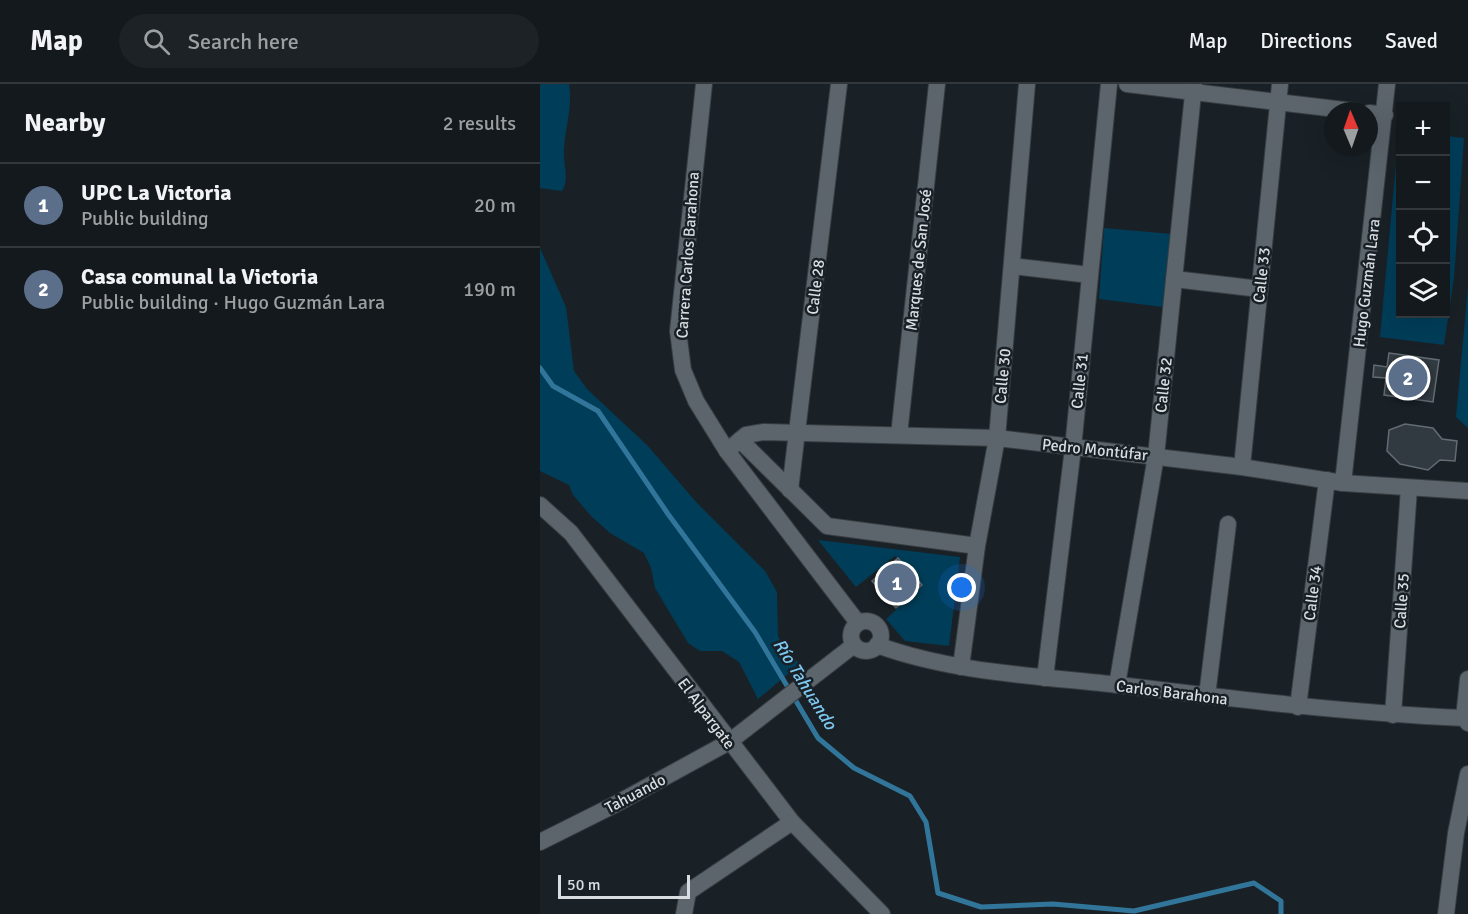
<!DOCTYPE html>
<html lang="en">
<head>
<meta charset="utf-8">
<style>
  body { margin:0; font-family:Signika,sans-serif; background:#1c2225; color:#f1f3f6 }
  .controls { position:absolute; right:18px; top:18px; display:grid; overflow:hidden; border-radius:0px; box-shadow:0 6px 24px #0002 }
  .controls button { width:54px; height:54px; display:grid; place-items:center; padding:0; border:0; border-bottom:2px solid #32383b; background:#13191c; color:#f1f3f6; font:30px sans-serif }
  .compass { position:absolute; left:784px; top:18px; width:54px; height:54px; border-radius:50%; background:#13191c; box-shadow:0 6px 24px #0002; rotate:358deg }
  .scale { position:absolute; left:18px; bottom:15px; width:132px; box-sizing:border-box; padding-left:6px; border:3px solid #d8dde1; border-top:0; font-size:16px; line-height:21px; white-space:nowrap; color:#d8dde1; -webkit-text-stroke:4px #192126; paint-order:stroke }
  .you { position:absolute; left:422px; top:504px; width:21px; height:21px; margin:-15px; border:4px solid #fff; border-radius:50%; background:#1a73e8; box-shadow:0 0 0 9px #1a73e833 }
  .badge { display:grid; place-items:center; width:39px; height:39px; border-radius:50%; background:#1a73e8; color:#fff; font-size:20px; font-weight:700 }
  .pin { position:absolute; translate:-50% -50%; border:3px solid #fff; box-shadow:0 2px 6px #0006 }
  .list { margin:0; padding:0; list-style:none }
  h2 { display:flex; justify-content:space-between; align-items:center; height:78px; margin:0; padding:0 24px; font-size:26px }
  h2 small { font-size:20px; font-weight:400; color:#9da0a3 }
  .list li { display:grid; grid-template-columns:39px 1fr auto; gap:18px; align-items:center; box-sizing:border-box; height:84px; padding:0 24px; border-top:2px solid #32383b }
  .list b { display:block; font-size:22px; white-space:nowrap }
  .list p { margin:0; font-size:20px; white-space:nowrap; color:#9da0a3 }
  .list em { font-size:20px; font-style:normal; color:#9da0a3 }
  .icon { flex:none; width:33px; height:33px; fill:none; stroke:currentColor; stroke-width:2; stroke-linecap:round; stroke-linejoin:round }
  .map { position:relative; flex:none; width:928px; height:830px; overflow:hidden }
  header { display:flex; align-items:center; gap:36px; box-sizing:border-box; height:84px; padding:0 30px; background:#13191c; border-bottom:2px solid #32383b }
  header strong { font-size:28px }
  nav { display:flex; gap:33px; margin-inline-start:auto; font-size:21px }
  .search { width:420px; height:54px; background:#1c2225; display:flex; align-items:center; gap:15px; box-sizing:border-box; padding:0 21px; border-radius:33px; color:#9da0a3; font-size:22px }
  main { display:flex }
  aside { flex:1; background:#13191c }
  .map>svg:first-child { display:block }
  .green { fill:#003d58 }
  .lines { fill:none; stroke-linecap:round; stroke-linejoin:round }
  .stream { stroke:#31769a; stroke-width:5 }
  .building { fill:#313a40; stroke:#626c72; stroke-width:1.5 }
  .minor-casing { stroke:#373d41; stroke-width:18 }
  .tertiary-casing { stroke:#373d41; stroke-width:18 }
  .minor { stroke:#5b656b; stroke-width:16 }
  .tertiary { stroke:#5b656b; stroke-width:16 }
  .labels { text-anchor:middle; stroke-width:5; stroke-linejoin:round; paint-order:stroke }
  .street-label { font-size:16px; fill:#d8dde1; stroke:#192126 }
  .water-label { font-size:18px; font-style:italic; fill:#7ec8f2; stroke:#192126 }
</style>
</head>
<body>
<header>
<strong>Map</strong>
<div class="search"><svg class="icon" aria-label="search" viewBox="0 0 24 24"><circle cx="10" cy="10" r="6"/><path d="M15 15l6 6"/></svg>Search here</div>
<nav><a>Map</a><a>Directions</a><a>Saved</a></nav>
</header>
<main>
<aside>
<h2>Nearby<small>2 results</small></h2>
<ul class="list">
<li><span class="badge" style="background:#5c6f8a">1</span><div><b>UPC La Victoria</b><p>Public building</p></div><em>20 m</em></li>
<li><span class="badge" style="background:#5c6f8a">2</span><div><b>Casa comunal la Victoria</b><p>Public building · Hugo Guzmán Lara</p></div><em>190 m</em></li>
</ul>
</aside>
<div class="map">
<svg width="928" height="830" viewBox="0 0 928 830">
  <rect width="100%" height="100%" fill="#192126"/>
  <!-- green -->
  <g class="green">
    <path d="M 0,0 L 29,0 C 33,23 25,43 24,66 C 23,80 30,95 22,107 L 0,104 Z"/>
    <path d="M 859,47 L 860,230 L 906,230 L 906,52 L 924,54 L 914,194 L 904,261 L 840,253 Z"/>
    <path d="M 564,144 L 632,150 L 623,223 L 559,215 Z"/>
    <path d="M 0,164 L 26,223 L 34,287 L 47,305 L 107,361 L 157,419 L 225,487 L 237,508 L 238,552 L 245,566 L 260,580 L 218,615 L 199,578 L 182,567 L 160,567 L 148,559 L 115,504 L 111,484 L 104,469 L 70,449 L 51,432 L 33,411 L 29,401 L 0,387 Z"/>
    <path d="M 928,203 L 928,344 L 916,333 Z"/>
    <path d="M 278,456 L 420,473 L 409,562 L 365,557 L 346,535 L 382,502 L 355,472 L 316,503 Z"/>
  </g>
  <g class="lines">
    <!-- stream -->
    <path class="stream" d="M 0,284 L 13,302 L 58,327 L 128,430 L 215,548 L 278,654 L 314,684 L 370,712 L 386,738 L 398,809 L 441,823 L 513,820 L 594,827 L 714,799 L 741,817 L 741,830"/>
  </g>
  <!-- building -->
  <g class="building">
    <path d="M 849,269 L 899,276 L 893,318 L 844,311 L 846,294 L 833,293 L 834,281 L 847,283 Z"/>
    <path d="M 865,340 L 893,344 L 902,355 L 917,357 L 915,377 L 900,376 L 888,386 L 860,380 L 847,367 L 849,346 Z"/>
    <path d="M 358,474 L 382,501 L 356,524 L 332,497 Z"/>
  </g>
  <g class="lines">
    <defs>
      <g id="minor">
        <path d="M 587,0 L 813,27"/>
        <path d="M 829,29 L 845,31"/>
        <path d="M 472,182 L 550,191"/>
        <path d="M 634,195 L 720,205"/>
        <path d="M 359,351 L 397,0"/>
        <path d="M 200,356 L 287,442 L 437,462"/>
        <path d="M 187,367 L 206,351 L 224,348 L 457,354 L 702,383 L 803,399 L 928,407"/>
        <path d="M 702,383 L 740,0"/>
        <path d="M 803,399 L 847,0"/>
        <path d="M 250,406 L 299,0"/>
        <path d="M 0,421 L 31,449 L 252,738 L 342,830"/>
        <path d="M 337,561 C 414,589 499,592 579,601 C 694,615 808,629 924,634 L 928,639"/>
        <path d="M 421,583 L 437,462 L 457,354 L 487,0"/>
        <path d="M 505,594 L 533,364 L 569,0"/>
        <path d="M 577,601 L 616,372 L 654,0"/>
        <path d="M 667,612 L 688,440"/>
        <path d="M 758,623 L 787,396"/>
        <path d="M 853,631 L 869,404"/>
        <path d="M 924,634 L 928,595"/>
        <path d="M 144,830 L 148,808 L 252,738"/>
        <path d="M 906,830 L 916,749 L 928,690"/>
      </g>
      <g id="tertiary">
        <path d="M 164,0 L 138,247 L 143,286 L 156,317 L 187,367 L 318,539"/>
        <circle cx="326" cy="552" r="15"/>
        <path d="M 0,758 L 74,721 L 189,658 L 314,561"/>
      </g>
    </defs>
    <!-- minor casing -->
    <use href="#minor" class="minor-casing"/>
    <!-- tertiary casing -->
    <use href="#tertiary" class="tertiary-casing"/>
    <!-- minor -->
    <use href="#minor" class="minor"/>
    <!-- tertiary -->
    <use href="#tertiary" class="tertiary"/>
  </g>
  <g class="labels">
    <!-- street labels -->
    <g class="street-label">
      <text transform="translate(147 171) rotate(-86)" y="6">Carrera Carlos Barahona</text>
      <text transform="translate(378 176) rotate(-84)" y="6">Marques de San José</text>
      <text transform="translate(721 191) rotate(-84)" y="6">Calle 33</text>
      <text transform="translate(826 199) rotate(-83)" y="6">Hugo Guzmán Lara</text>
      <text transform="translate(275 203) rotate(-83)" y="6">Calle 28</text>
      <text transform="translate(462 292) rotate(-85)" y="6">Calle 30</text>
      <text transform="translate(539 297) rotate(-84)" y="6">Calle 31</text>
      <text transform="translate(623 301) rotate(-84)" y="6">Calle 32</text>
      <text transform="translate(555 365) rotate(6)" y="6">Pedro Montúfar</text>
      <text transform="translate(772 509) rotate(-83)" y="6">Calle 34</text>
      <text transform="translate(861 517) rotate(-86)" y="6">Calle 35</text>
      <text transform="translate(632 608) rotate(7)" y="6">Carlos Barahona</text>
      <text transform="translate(167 629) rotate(53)" y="6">El Alpargate</text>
      <text transform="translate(95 709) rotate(-28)" y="6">Tahuando</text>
    </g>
    <!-- water labels -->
    <g class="water-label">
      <text transform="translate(265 600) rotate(58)" y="6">Río Tahuando</text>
    </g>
  </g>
</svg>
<div class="controls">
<button>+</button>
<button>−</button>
<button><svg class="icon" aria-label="locate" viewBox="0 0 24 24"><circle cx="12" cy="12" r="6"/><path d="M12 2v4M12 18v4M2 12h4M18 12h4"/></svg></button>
<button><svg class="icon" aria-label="layers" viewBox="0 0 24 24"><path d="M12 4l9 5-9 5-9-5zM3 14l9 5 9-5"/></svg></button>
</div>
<svg class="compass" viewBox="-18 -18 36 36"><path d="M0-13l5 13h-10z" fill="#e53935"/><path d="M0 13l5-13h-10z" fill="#9da0a3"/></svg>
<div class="scale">50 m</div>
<div class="you"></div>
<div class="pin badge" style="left:357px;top:499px;background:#5c6f8a">1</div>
<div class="pin badge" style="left:868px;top:294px;background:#5c6f8a">2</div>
</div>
</main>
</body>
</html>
